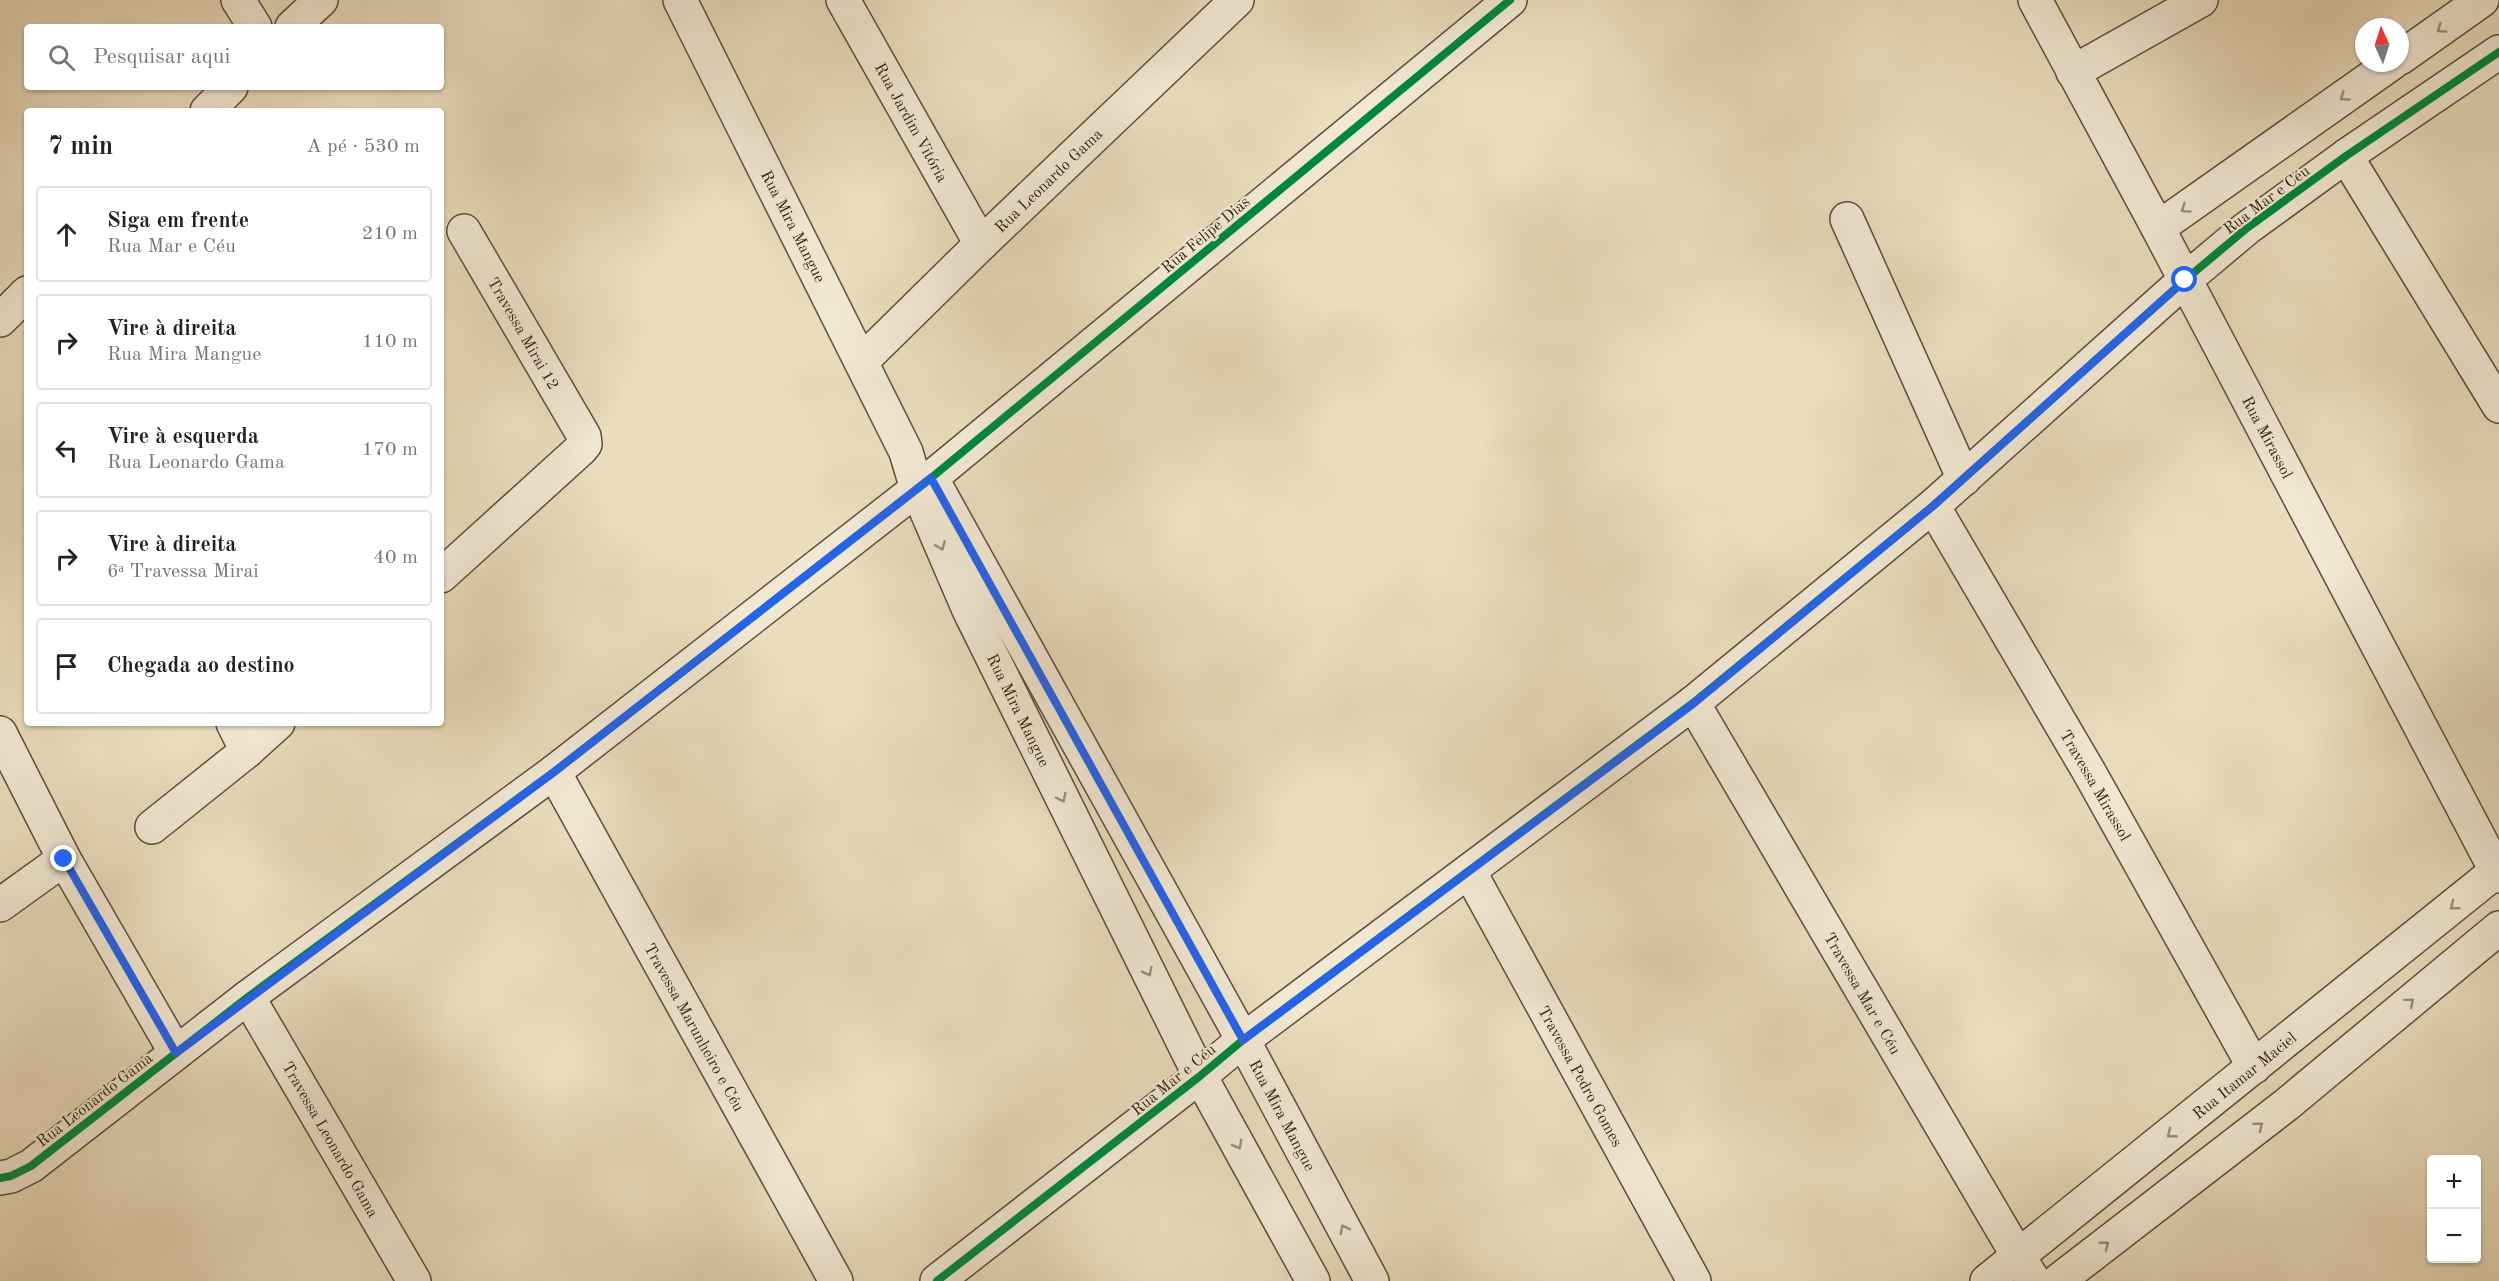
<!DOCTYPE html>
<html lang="pt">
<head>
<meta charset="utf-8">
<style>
  body { margin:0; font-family:"Old Standard TT",serif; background:#f2f2f2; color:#222 }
  .controls { position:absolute; right:18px; bottom:18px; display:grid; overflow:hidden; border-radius:6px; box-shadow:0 2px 4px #0004 }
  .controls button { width:54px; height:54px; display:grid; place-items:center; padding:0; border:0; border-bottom:2px solid #e0e0e0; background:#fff; color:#222; font:30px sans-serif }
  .compass { position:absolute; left:2355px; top:18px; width:54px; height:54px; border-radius:50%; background:#fff; box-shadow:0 2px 4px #0004; rotate:357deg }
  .stop { position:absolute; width:18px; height:18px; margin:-14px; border:4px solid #2563eb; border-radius:50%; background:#fff }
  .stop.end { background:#2563eb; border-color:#fff; box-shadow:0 2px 6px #0008 }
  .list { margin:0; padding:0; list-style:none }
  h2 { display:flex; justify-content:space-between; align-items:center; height:78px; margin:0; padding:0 24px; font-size:26px }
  h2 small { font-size:20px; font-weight:400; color:#767676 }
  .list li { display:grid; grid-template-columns:39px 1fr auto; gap:18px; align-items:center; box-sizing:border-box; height:96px; margin:0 12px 12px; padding:0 12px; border:2px solid #e0e0e0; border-radius:6px }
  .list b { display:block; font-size:22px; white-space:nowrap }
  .list p { margin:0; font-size:20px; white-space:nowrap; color:#767676 }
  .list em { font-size:20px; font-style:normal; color:#767676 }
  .icon { flex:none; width:33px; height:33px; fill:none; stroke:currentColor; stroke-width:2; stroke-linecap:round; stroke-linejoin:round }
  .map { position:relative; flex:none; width:2499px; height:1281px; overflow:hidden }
  .search { position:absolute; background:#fff; box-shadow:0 2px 4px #0004; left:24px; top:24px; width:420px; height:66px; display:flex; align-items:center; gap:15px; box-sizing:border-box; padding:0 21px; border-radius:6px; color:#767676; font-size:22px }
  .panel { position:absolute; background:#fff; box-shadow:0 2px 4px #0004; left:24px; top:108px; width:420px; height:618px; border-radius:6px }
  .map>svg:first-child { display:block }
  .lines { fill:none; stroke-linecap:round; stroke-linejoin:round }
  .minor-casing { stroke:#5c4e39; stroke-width:36 }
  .minor { stroke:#f1e8d4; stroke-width:33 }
  .cycleway-casing { stroke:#f1e8d4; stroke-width:11 }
  .cycleway { stroke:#00873e; stroke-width:8 }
  .oneway { stroke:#998e7a }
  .route { stroke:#2563eb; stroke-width:8 }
  .labels { text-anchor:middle; stroke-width:4.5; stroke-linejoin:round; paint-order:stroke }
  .street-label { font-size:16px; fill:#2d1f0d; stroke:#f1e8d4 }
</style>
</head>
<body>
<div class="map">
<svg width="2499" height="1281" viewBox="0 0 2499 1281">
  <rect width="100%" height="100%" fill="#eadcbd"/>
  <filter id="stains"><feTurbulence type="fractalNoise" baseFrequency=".00333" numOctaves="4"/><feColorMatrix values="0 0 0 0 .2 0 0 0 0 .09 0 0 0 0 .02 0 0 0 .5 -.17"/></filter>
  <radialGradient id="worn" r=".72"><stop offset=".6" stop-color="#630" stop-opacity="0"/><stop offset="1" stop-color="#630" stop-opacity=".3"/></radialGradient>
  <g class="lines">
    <defs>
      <g id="minor">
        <path d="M 238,0 L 255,27"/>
        <path d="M 680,0 L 906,452 L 917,489 L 969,610 L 1200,1076 L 1313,1281"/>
        <path d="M 843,0 L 981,244"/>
        <path d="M 2035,0 L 2158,228 L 2499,876"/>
        <path d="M 292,27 L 321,0"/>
        <path d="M 2400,58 L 2482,0"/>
        <path d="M 2073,72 L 2201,0"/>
        <path d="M 207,111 L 231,87"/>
        <path d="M 2346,156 L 2499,406"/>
        <path d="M 1847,219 L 1964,479"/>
        <path d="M 2158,228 L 2392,63"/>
        <path d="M 0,320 L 27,293"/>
        <path d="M 862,361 L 981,244 L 1237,0"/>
        <path d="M 938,490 L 1243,1040 L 1372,1281"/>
        <path d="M 1933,506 L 2088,770 L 2254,1067"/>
        <path d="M 441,576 L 581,449 L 585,444 L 584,436 L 464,231"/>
        <path d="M 1693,703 L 2018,1256 L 2034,1281"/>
        <path d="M 233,723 L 247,751"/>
        <path d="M 0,733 L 64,859 L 176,1053"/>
        <path d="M 554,772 L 836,1281"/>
        <path d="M 152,827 L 247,751 L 278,723"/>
        <path d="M 1469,871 L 1694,1281"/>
        <path d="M 0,905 L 64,859"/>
        <path d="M 248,997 L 414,1281"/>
        <path d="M 0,1178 L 11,1176 L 31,1166 L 248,997 L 554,772 L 931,478 L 1510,0"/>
        <path d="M 937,1281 L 1200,1076 L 1243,1040 L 1693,703 L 1933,506 L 2185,280 L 2247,228 L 2346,156 L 2499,52"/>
        <path d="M 1987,1281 L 2499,869"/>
        <path d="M 2058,1281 L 2286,1105 L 2499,928"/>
      </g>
    </defs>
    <!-- minor casing -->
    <use href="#minor" class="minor-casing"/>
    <!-- minor -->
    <use href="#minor" class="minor"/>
    <defs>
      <g id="cycleway">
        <path d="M 0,1178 L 11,1176 L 31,1166 L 248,997 L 554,772 L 931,478 L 1510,0"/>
        <path d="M 937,1281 L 1200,1076 L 1243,1040 L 1693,703 L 1933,506 L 2185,280 L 2247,228 L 2346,156 L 2499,52"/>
      </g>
    </defs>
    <!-- cycleway casing -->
    <use href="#cycleway" class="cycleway-casing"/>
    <!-- cycleway -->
    <use href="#cycleway" class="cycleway"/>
  </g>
  <!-- one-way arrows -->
  <defs><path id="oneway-chevron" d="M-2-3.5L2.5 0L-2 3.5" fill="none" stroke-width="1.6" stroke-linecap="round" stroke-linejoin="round" transform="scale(1.5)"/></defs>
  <g class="oneway">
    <use href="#oneway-chevron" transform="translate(2441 29) rotate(145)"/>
    <use href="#oneway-chevron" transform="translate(2344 97) rotate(145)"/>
    <use href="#oneway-chevron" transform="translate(2185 209) rotate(145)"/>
    <use href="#oneway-chevron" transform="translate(941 546) rotate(67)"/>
    <use href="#oneway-chevron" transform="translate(1062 798) rotate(64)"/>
    <use href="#oneway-chevron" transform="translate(2454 906) rotate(141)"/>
    <use href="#oneway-chevron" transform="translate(1148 972) rotate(64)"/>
    <use href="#oneway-chevron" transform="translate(2410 1002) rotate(-40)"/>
    <use href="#oneway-chevron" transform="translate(2259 1126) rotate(-38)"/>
    <use href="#oneway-chevron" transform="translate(2171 1134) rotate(141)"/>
    <use href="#oneway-chevron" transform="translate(1238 1145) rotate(61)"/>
    <use href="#oneway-chevron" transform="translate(1344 1229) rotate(-118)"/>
    <use href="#oneway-chevron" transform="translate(2105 1245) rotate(-38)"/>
  </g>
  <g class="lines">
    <!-- route -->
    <path class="route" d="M 64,859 L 176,1053 L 554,772 L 931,478 L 1243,1040 L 1693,704 L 1933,506 L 2185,280"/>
  </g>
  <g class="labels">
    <!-- street labels -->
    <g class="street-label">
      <text transform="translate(912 122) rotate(61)" y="6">Rua Jardim Vitória</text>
      <text transform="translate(1048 180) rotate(-44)" y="6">Rua Leonardo Gama</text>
      <text transform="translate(2266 199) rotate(-37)" y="6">Rua Mar e Céu</text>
      <text transform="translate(794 226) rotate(63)" y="6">Rua Mira Mangue</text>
      <text transform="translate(1205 234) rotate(-40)" y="6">Rua Felipe Dias</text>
      <text transform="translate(524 333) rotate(60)" y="6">Travessa Mirai 12</text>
      <text transform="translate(2268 437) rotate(62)" y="6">Rua Mirassol</text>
      <text transform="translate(1019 710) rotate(64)" y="6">Rua Mira Mangue</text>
      <text transform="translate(2096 785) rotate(60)" y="6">Travessa Mirassol</text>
      <text transform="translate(1863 993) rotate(60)" y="6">Travessa Mar e Céu</text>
      <text transform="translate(695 1027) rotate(61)" y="6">Travessa Marunheiro e Céu</text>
      <text transform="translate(2244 1075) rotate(-39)" y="6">Rua Itamar Maciel</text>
      <text transform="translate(1581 1076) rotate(61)" y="6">Travessa Pedro Gomes</text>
      <text transform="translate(1173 1079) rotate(-39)" y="6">Rua Mar e Céu</text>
      <text transform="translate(94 1099) rotate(-38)" y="6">Rua Leonardo Gama</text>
      <text transform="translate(1283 1115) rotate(62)" y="6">Rua Mira Mangue</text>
      <text transform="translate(331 1139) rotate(60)" y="6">Travessa Leonardo Gama</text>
    </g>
  </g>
  <rect width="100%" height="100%" filter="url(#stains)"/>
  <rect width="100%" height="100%" fill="url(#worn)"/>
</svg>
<div class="controls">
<button>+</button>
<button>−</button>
</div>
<svg class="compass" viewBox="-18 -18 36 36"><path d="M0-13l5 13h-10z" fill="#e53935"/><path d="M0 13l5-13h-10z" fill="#767676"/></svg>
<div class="stop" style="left:2185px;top:280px"></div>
<div class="stop end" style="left:64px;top:859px"></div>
<div class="search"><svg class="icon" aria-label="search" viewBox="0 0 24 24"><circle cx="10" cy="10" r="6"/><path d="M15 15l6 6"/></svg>Pesquisar aqui</div>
<section class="panel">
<h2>7 min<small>A pé · 530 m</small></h2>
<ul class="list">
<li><svg class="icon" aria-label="ahead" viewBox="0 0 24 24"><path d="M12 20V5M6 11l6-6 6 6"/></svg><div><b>Siga em frente</b><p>Rua Mar e Céu</p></div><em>210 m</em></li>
<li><svg class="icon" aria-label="right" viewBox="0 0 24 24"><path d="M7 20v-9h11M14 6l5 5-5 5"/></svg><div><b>Vire à direita</b><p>Rua Mira Mangue</p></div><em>110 m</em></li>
<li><svg class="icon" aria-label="left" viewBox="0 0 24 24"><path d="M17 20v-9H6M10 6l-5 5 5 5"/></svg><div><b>Vire à esquerda</b><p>Rua Leonardo Gama</p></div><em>170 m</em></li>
<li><svg class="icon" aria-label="right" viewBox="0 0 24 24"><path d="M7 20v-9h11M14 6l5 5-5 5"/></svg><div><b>Vire à direita</b><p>6ᵃ Travessa Mirai</p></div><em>40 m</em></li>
<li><svg class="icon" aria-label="arrive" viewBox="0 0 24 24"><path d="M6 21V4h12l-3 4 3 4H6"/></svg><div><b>Chegada ao destino</b></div></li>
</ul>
</section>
</div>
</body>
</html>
